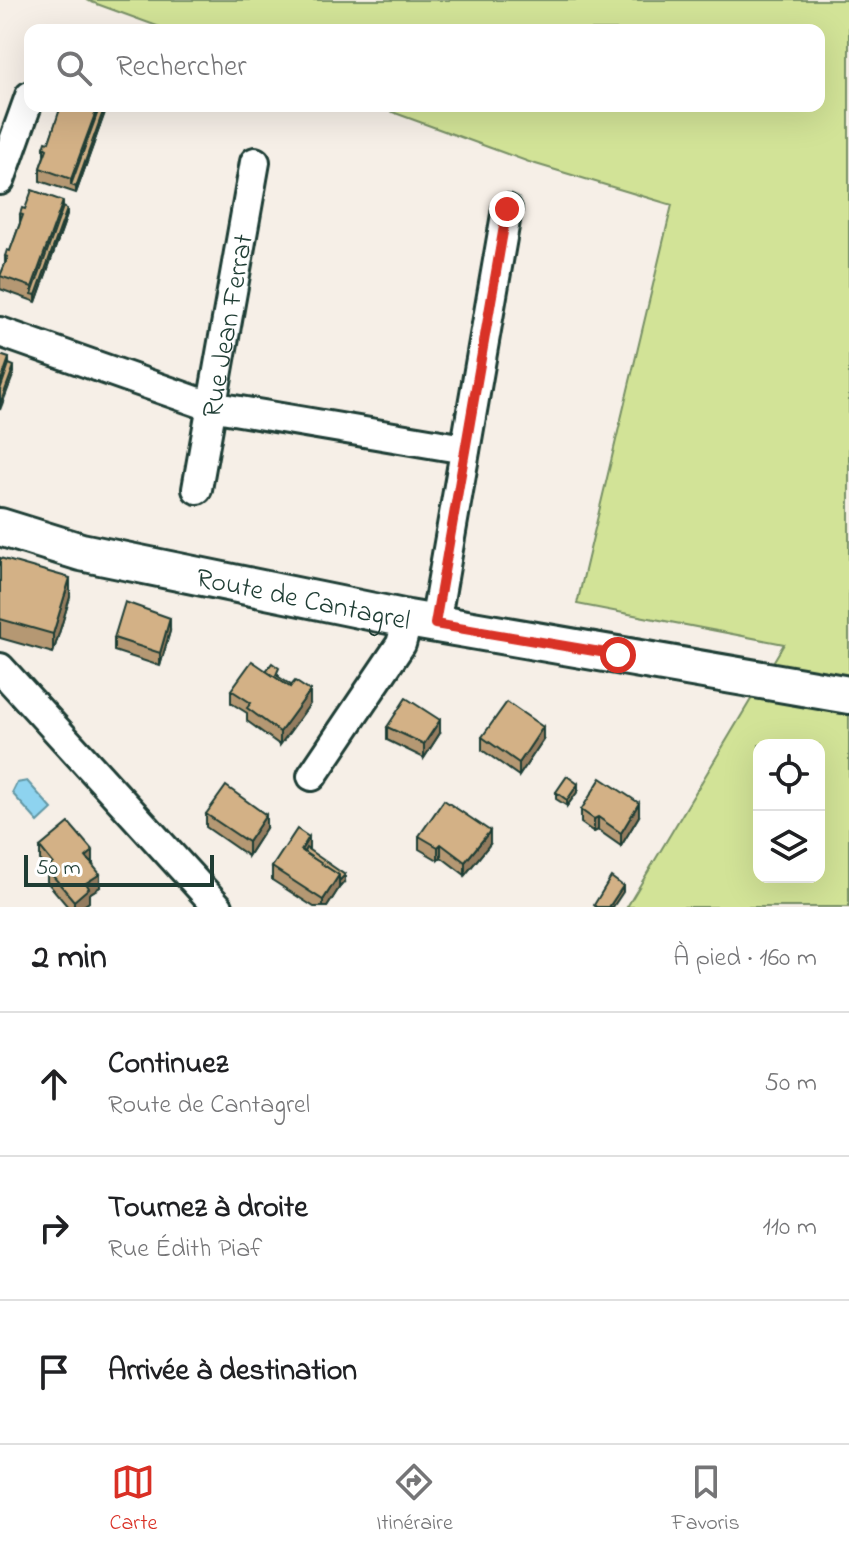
<!DOCTYPE html>
<html lang="fr">
<head>
<meta charset="utf-8">
<style>
  body { margin:0; font-family:"Indie Flower",sans-serif; background:#f2f2f2; color:#202124 }
  .controls { position:absolute; right:24px; bottom:24px; display:grid; overflow:hidden; border-radius:16px; box-shadow:0 8px 32px #0002 }
  .controls button { width:72px; height:72px; display:grid; place-items:center; padding:0; border:0; border-bottom:2px solid #e0e0e0; background:#fff; color:#202124; font:40px sans-serif }
  .scale { position:absolute; left:24px; bottom:20px; width:190px; box-sizing:border-box; padding-left:8px; border:4px solid #1f3d34; border-top:0; font-size:22px; line-height:28px; white-space:nowrap; color:#1f3d34; -webkit-text-stroke:6px #fff; paint-order:stroke }
  .stop { position:absolute; width:24px; height:24px; margin:-18px; border:6px solid #d93025; border-radius:50%; background:#fff }
  .stop.end { background:#d93025; border-color:#fff; box-shadow:0 2px 8px #0008 }
  .list { margin:0; padding:0; list-style:none }
  h2 { display:flex; justify-content:space-between; align-items:center; height:104px; margin:0; padding:0 32px; font-size:34px }
  h2 small { font-size:26px; font-weight:400; color:#757577 }
  .list li { display:grid; grid-template-columns:52px 1fr auto; gap:24px; align-items:center; box-sizing:border-box; height:144px; padding:0 32px; border-top:2px solid #e0e0e0 }
  .list b { display:block; font-size:30px; white-space:nowrap }
  .list p { margin:0; font-size:26px; white-space:nowrap; color:#757577 }
  .list em { font-size:26px; font-style:normal; color:#757577 }
  .icon { flex:none; width:44px; height:44px; fill:none; stroke:currentColor; stroke-width:2; stroke-linecap:round; stroke-linejoin:round }
  .map { position:relative; flex:none; width:849px; height:907px; overflow:hidden }
  .search { position:absolute; background:#fff; box-shadow:0 8px 32px #0002; left:24px; right:24px; top:24px; height:88px; display:flex; align-items:center; gap:20px; box-sizing:border-box; padding:0 28px; border-radius:16px; color:#757577; font-size:30px }
  .sheet { height:536px; background:#fff }
  nav { display:flex; justify-content:space-around; align-items:center; box-sizing:border-box; height:112px; border-top:2px solid #e0e0e0; background:#fff; font-size:22px; color:#757577 }
  nav a { display:grid; justify-items:center; gap:4px }
  nav .on { color:#d93025 }
  .map>svg:first-child { display:block }
  .green { fill:#d2e397; stroke:#789066; stroke-width:2; fill-rule:evenodd }
  .water { fill:#8ed3ef; stroke:#6297a4; stroke-width:2 }
  .lines { fill:none; stroke-linecap:round; stroke-linejoin:round }
  .minor-casing { stroke:#1f3d34; stroke-width:34 }
  .tertiary-casing { stroke:#1f3d34; stroke-width:42 }
  .minor { stroke:#fff; stroke-width:28 }
  .tertiary { stroke:#fff; stroke-width:36 }
  .wall { fill:#b59873; stroke:#1f3d34; stroke-width:2 }
  .shaded-wall { fill:#947c5e; stroke:#1f3d34; stroke-width:2 }
  .building { fill:#d3b186; stroke:#1f3d34; stroke-width:2 }
  .route { stroke:#d93025; stroke-width:10 }
  .labels { text-anchor:middle; stroke-width:6; stroke-linejoin:round; paint-order:stroke }
  .street-label { font-size:28px; fill:#1f3d34; stroke:#fff }
</style>
</head>
<body>
<div class="map">
<svg width="849" height="907" viewBox="0 0 849 907">
  <rect width="100%" height="100%" fill="#f6efe7"/>
  <filter id="ink" filterUnits="userSpaceOnUse"><feTurbulence type="fractalNoise" baseFrequency=".0125" numOctaves="2"/><feDisplacementMap in="SourceGraphic" scale="16" xChannelSelector="R" yChannelSelector="G"/><feConvolveMatrix kernelMatrix="1 2 1 2 8 2 1 2 1" color-interpolation-filters="sRGB"/></filter>
  <g filter="url(#ink)">
    <!-- green -->
    <path class="green" d="M 86,0 L 849,0 L 849,907 L 627,907 L 784,644 L 577,604 L 672,205 L 529,162 L 376,106 L 819,106 L 819,30 L 168,30 ZM 759,745 L 819,745 L 819,877 L 759,877 Z"/>
    <!-- water -->
    <path class="water" d="M 27,781 L 52,809 L 38,822 L 12,793 L 17,783 Z"/>
    <g class="lines">
      <defs>
        <g id="minor">
          <path d="M 0,180 L 30,96"/>
          <path d="M 0,332 L 210,406 L 465,449"/>
          <path id="s1" d="M 197,489 L 255,162"/>
          <path d="M 435,624 L 507,209"/>
          <path d="M 0,668 L 218,907"/>
          <path d="M 312,776 L 401,644 L 408,619"/>
        </g>
        <g id="tertiary">
          <path id="s2" d="M 0,527 L 81,552 L 408,619 L 849,695"/>
        </g>
      </defs>
      <!-- minor casing -->
      <use href="#minor" class="minor-casing"/>
      <!-- tertiary casing -->
      <use href="#tertiary" class="tertiary-casing"/>
      <!-- minor -->
      <use href="#minor" class="minor"/>
      <!-- tertiary -->
      <use href="#tertiary" class="tertiary"/>
    </g>
    <!-- wall -->
    <g class="wall">
      <path d="M 59,106 L 107,106 L 76,193 L 40,181 L 40,168 L 44,156 L 44,147 L 49,142 L 59,114 Z"/>
      <path d="M 63,207 L 67,215 L 36,302 L 0,289 L 0,276 L 5,265 L 5,256 L 10,251 L 20,223 L 20,214 L 25,209 Z"/>
      <path d="M 0,558 L 70,597 L 53,653 L 0,638 Z"/>
      <path d="M 170,631 L 160,666 L 114,651 L 114,638 Z"/>
      <path d="M 266,671 L 279,675 L 278,677 L 310,704 L 280,745 L 247,721 L 247,713 L 231,703 L 231,690 Z"/>
      <path d="M 387,727 L 440,733 L 424,758 L 387,740 Z"/>
      <path d="M 482,737 L 543,740 L 519,776 L 482,750 Z"/>
      <path d="M 578,791 L 567,806 L 556,799 L 556,792 Z"/>
      <path d="M 581,810 L 639,816 L 621,846 L 598,830 L 594,832 L 581,823 Z"/>
      <path d="M 206,814 L 266,828 L 248,856 L 206,827 Z"/>
      <path d="M 419,836 L 490,844 L 465,875 L 441,857 L 438,860 L 419,849 Z"/>
      <path d="M 40,847 L 93,864 L 100,887 L 89,894 L 89,902 L 82,907 L 68,907 L 47,882 L 47,868 L 40,860 Z"/>
      <path d="M 309,850 L 345,881 L 339,888 L 327,907 L 314,907 L 272,880 L 272,867 Z"/>
    </g>
    <!-- shaded-wall -->
    <g class="shaded-wall">
      <path d="M 98,106 L 103,106 L 71,185 L 71,179 Z"/>
      <path d="M 105,106 L 107,106 L 107,107 L 76,193 L 76,187 Z"/>
      <path d="M 63,201 L 63,214 L 32,294 L 32,287 Z"/>
      <path d="M 67,209 L 67,215 L 36,302 L 36,295 Z"/>
      <path d="M 9,358 L 9,371 L 0,397 L 0,384 Z"/>
      <path d="M 14,366 L 14,373 L 0,410 L 0,404 Z"/>
      <path d="M 70,578 L 70,597 L 53,653 L 53,634 Z"/>
      <path d="M 170,618 L 170,631 L 160,666 L 160,653 Z"/>
      <path d="M 310,691 L 310,704 L 280,745 L 280,732 Z"/>
      <path d="M 440,720 L 440,733 L 424,758 L 424,744 Z"/>
      <path d="M 543,727 L 543,740 L 519,776 L 519,763 Z"/>
      <path d="M 578,784 L 578,791 L 567,806 L 567,800 Z"/>
      <path d="M 639,803 L 639,816 L 621,846 L 621,833 Z"/>
      <path d="M 266,815 L 266,828 L 248,856 L 248,842 Z"/>
      <path d="M 598,817 L 598,830 L 594,832 L 594,819 Z"/>
      <path d="M 490,831 L 490,844 L 465,875 L 465,862 Z"/>
      <path d="M 309,837 L 309,850 L 304,858 L 301,850 Z"/>
      <path d="M 441,844 L 441,857 L 438,860 L 438,847 Z"/>
      <path d="M 93,851 L 93,864 L 86,857 Z"/>
      <path d="M 100,874 L 100,887 L 89,894 L 89,902 L 82,907 L 74,907 L 74,901 L 86,883 Z"/>
      <path d="M 339,875 L 339,888 L 327,907 L 323,907 L 323,900 Z"/>
      <path d="M 345,875 L 345,881 L 339,888 L 339,881 Z"/>
      <path d="M 623,886 L 623,892 L 613,907 L 609,907 Z"/>
    </g>
    <!-- building -->
    <g class="building">
      <path d="M 61,106 L 98,106 L 71,179 L 40,168 L 47,149 L 44,147 L 46,141 L 49,142 Z"/>
      <path d="M 100,106 L 105,106 L 76,187 L 71,185 Z"/>
      <path d="M 32,190 L 63,201 L 32,287 L 0,276 L 8,257 L 5,256 L 7,250 L 10,251 L 23,215 L 20,214 L 22,208 L 25,209 Z"/>
      <path d="M 63,207 L 67,209 L 36,295 L 32,294 Z"/>
      <path d="M 0,355 L 9,358 L 0,384 Z"/>
      <path d="M 9,364 L 14,366 L 0,404 L 0,390 Z"/>
      <path d="M 0,558 L 70,578 L 53,634 L 0,619 Z"/>
      <path d="M 125,602 L 170,618 L 160,653 L 114,638 Z"/>
      <path d="M 252,661 L 290,687 L 295,681 L 310,691 L 280,732 L 247,708 L 251,703 L 231,690 Z"/>
      <path d="M 272,663 L 279,668 L 276,675 L 291,685 L 290,687 L 266,671 Z"/>
      <path d="M 406,698 L 440,720 L 424,744 L 387,727 Z"/>
      <path d="M 507,702 L 543,727 L 519,763 L 482,737 Z"/>
      <path d="M 567,776 L 578,784 L 567,800 L 556,792 Z"/>
      <path d="M 601,778 L 639,803 L 621,833 L 598,817 L 594,819 L 581,810 Z"/>
      <path d="M 226,786 L 266,815 L 248,842 L 206,814 Z"/>
      <path d="M 444,800 L 490,831 L 465,862 L 441,844 L 438,847 L 419,836 Z"/>
      <path d="M 69,823 L 93,851 L 86,857 L 100,874 L 86,883 L 89,888 L 74,901 L 47,869 L 53,863 L 40,847 Z"/>
      <path d="M 297,829 L 309,837 L 301,850 L 339,875 L 323,900 L 272,867 Z"/>
      <path d="M 306,848 L 345,875 L 339,881 L 339,875 L 304,852 Z"/>
      <path d="M 611,877 L 623,886 L 609,907 L 596,907 L 594,905 Z"/>
    </g>
  </g>
  <g class="lines" filter="url(#ink)">
    <!-- route -->
    <path class="route" d="M 507,209 L 435,624 L 618,655"/>
  </g>
  <g class="labels">
    <!-- street labels -->
    <g class="street-label">
      <text dy="10" stroke="none"><textPath href="#s1" startOffset="166">Rue Jean Ferrat</textPath></text>
      <text dy="10" stroke="none"><textPath href="#s2" startOffset="312">Route de Cantagrel</textPath></text>
    </g>
  </g>
</svg>
<div class="controls">
<button><svg class="icon" aria-label="locate" viewBox="0 0 24 24"><circle cx="12" cy="12" r="6"/><path d="M12 2v4M12 18v4M2 12h4M18 12h4"/></svg></button>
<button><svg class="icon" aria-label="layers" viewBox="0 0 24 24"><path d="M12 4l9 5-9 5-9-5zM3 14l9 5 9-5"/></svg></button>
</div>
<div class="scale">50 m</div>
<div class="stop" style="left:618px;top:655px"></div>
<div class="stop end" style="left:507px;top:209px"></div>
<div class="search"><svg class="icon" aria-label="search" viewBox="0 0 24 24"><circle cx="10" cy="10" r="6"/><path d="M15 15l6 6"/></svg>Rechercher</div>
</div>
<section class="sheet">
<h2>2 min<small>À pied · 160 m</small></h2>
<ul class="list">
<li><svg class="icon" aria-label="ahead" viewBox="0 0 24 24"><path d="M12 20V5M6 11l6-6 6 6"/></svg><div><b>Continuez</b><p>Route de Cantagrel</p></div><em>50 m</em></li>
<li><svg class="icon" aria-label="right" viewBox="0 0 24 24"><path d="M7 20v-9h11M14 6l5 5-5 5"/></svg><div><b>Tournez à droite</b><p>Rue Édith Piaf</p></div><em>110 m</em></li>
<li><svg class="icon" aria-label="arrive" viewBox="0 0 24 24"><path d="M6 21V4h12l-3 4 3 4H6"/></svg><div><b>Arrivée à destination</b></div></li>
</ul>
</section>
<nav>
<a class="on"><svg class="icon" aria-label="map" viewBox="0 0 24 24"><path d="M3 6l6-2 6 2 6-2v14l-6 2-6-2-6 2zM9 4v14M15 6v14"/></svg>Carte</a>
<a><svg class="icon" aria-label="directions" viewBox="0 0 24 24"><path d="M12 3l9 9-9 9-9-9zM9 14v-3h6M13 9l2 2-2 2"/></svg>Itinéraire</a>
<a><svg class="icon" aria-label="saved" viewBox="0 0 24 24"><path d="M7 4h10v16l-5-4-5 4z"/></svg>Favoris</a>
</nav>
</body>
</html>
